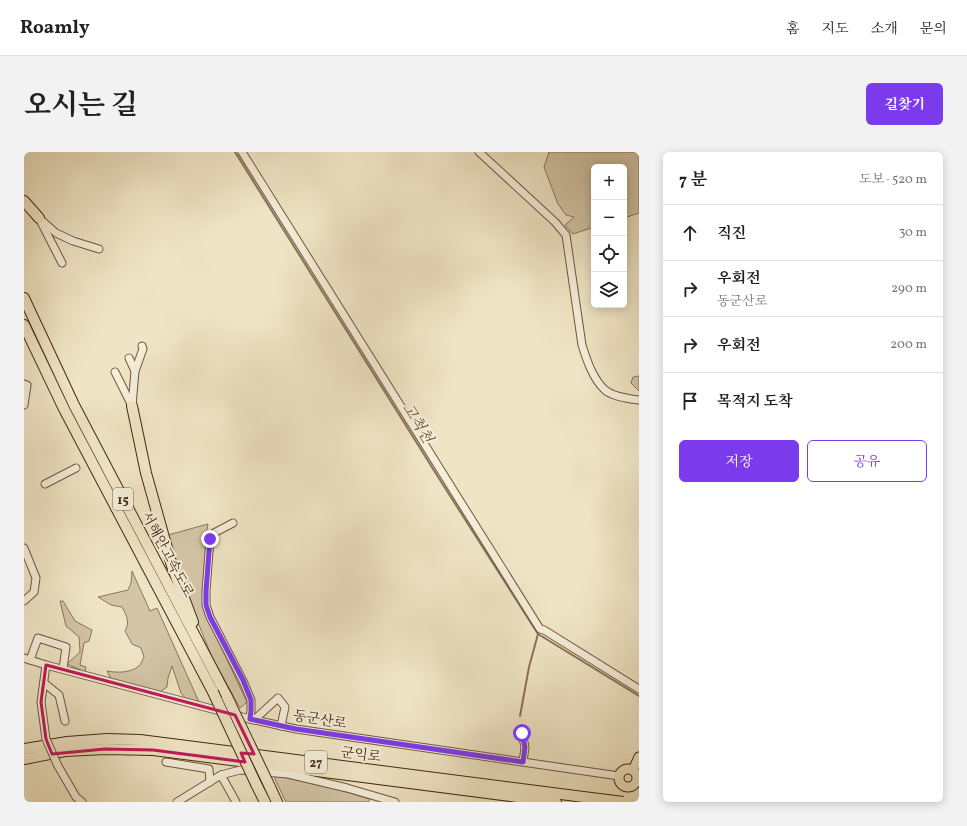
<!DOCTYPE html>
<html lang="ko">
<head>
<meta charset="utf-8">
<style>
  body { margin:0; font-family:Vollkorn,"Noto Serif KR",serif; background:#f2f2f2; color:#202124 }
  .controls { position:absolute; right:12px; top:12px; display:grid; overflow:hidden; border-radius:6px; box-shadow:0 2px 10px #0003 }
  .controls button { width:36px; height:36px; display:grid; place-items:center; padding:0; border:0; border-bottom:1px solid #e0e0e0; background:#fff; color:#202124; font:20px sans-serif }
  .stop { position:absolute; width:12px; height:12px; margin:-9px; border:3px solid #7c3aed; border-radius:50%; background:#fff }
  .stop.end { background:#7c3aed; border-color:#fff; box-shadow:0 1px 4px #0008 }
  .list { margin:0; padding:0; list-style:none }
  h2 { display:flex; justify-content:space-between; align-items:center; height:52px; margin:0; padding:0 16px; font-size:17px }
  h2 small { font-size:13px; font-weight:400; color:#757577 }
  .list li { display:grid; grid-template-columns:26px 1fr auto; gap:12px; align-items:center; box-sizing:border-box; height:56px; padding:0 16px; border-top:1px solid #e0e0e0 }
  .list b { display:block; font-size:15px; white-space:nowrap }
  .list p { margin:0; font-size:13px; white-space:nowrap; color:#757577 }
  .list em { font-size:13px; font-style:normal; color:#757577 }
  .actions { display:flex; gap:8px; padding:12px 16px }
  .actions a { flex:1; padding:9px 0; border:1px solid #7c3aed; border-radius:6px; text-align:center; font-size:14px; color:#7c3aed }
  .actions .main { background:#7c3aed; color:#fff }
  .icon { flex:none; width:22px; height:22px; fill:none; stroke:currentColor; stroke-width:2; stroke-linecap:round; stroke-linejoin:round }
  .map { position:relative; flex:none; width:615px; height:650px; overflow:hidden; border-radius:6px }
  header { display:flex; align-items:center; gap:24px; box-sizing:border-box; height:56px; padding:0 20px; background:#fff; border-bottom:1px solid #e0e0e0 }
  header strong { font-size:19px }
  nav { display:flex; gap:22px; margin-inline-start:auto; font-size:14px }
  .intro { display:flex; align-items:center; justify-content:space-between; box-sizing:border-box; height:96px; padding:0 24px }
  h1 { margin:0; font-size:28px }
  .button { padding:10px 18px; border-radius:6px; background:#7c3aed; color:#fff; font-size:14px; font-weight:700 }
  main { display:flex; gap:24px; padding:0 24px }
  aside { flex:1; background:#fff; border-radius:6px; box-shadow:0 2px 10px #0003 }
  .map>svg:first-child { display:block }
  .green { fill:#d2c5a6; stroke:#8c765c }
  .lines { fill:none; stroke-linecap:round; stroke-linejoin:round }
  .stream { stroke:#897258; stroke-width:2 }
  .minor-casing { stroke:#70563e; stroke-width:9 }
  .major-casing { stroke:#462611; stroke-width:11 }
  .highway-casing { stroke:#462611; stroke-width:12 }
  .minor { stroke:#f5eed9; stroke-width:7 }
  .major { stroke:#efe5c5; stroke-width:9 }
  .highway { stroke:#efe5c5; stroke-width:10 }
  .minor-bridge-casing { stroke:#70563e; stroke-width:9; stroke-linecap:butt }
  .highway-bridge-casing { stroke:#462611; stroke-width:12; stroke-linecap:butt }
  .minor-bridge { stroke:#f5eed9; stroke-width:7 }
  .highway-bridge { stroke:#efe5c5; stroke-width:10 }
  .route { stroke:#7c3aed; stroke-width:5 }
  .marked { fill:none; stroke:#c2185b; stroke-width:3; stroke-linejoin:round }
  .labels { text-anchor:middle; stroke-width:4; stroke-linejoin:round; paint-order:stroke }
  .shield { fill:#f5eed9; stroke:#7a624d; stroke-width:1 }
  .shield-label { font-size:13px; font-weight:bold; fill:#462611 }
  .street-label { font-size:14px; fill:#462611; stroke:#f5eed9 }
  .water-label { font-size:15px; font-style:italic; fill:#684c35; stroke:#f5eed9 }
</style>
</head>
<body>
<header>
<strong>Roamly</strong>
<nav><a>홈</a><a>지도</a><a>소개</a><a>문의</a></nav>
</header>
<div class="intro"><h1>오시는 길</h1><a class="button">길찾기</a></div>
<main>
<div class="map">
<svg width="615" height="650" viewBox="0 0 615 650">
  <rect width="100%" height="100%" fill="#efe5c5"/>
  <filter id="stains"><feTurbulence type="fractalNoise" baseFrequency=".005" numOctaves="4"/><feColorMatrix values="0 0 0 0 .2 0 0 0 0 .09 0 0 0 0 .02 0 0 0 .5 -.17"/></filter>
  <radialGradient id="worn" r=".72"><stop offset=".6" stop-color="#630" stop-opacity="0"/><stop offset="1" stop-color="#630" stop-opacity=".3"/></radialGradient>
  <!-- green -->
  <g class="green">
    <path d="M 525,0 L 615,0 L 615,61 L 600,66 L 600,15 L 570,15 L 570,75 L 549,82 L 541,73 L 550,65 L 542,63 L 534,52 L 520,15 Z"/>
    <path d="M 615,224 L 615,239 L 607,231 L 609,225 Z"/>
    <path d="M 184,372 L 182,382 L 180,459 L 223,550 L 216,556 L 188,505 L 155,424 L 144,383 Z"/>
    <path d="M 108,419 L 126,459 L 133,456 L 175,550 L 162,547 L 157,541 L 148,514 L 144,526 L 143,535 L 136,540 L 87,527 L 83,519 C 93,521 107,521 115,514 C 117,512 119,507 120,505 L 117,496 L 108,492 L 101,479 C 106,470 103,464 98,455 L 87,453 L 74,445 L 104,438 L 107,431 Z"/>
    <path d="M 36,449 L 39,449 L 51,469 L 68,478 L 65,489 L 60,491 L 56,513 L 62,515 L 61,520 L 43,512 L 56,500 L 55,485 L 42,474 Z"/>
    <path d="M 249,623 L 309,636 L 346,647 L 344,650 L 262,650 Z"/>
  </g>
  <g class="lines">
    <!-- stream -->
    <g class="stream">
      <path d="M 211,0 L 416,328 L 514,482 L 505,515 L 496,564"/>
      <path d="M 514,482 L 615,544"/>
    </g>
    <defs>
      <g id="minor">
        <path d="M 218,0 L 516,477 L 520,478 L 615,537"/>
        <path d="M 455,0 L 531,70 L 542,83 L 558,193 C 563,209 569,227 581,238 C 588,244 606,247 615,248"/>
        <path d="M 15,66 L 32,81 L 49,89 L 75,97"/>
        <path d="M 17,70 L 38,111"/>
        <path d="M 105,206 L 111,219"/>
        <path d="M 91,220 L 108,254"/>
        <path d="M 0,232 L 3,233 L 0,253"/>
        <path d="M 108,254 L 111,219 L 119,197 L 118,194"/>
        <path d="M 21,332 L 52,316"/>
        <path d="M 209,371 L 190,381 L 186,387 L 182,439 L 182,453 L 186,465 L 219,529 L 227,548 L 227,559 L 226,567"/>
        <path d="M 0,396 L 12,426 L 10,440 L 0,449"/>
        <path d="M 0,506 L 22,513 L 226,567 L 272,577 L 595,624"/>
        <path d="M 6,508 L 14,486 L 42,495 L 39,517"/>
        <path d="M 20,531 L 35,543 L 41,569"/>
        <path d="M 230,568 L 254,546 L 261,555 L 257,574"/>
        <path d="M 498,581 L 501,595 L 499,610"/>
        <path d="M 22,587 L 17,550 L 22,513"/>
        <path d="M 142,610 L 185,617 L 186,630"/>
        <path d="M 34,614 L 52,645 L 58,650"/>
        <path d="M 613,628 L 615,629"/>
        <path d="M 153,650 L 197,623"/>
        <path d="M 212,650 L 197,623 L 216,618 L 264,622 L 323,636 L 371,650"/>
      </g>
      <g id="major">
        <circle cx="604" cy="626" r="9"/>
        <path d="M 609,618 L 615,605"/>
      </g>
      <g id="highway">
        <path d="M 0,49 L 15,66"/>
        <path d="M 0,146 L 50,253 L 203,545"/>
        <path d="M 0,173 L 40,257 L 189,540"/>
        <path d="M 108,254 L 122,321 L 148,414 L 169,470"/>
        <path d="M 0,597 L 43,590 L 83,587 L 116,588 L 583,648"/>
        <path d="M 0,607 L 41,599 L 81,597 L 129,598 L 532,650"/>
        <path d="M 232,632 L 241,650"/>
        <path d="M 246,635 L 253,650"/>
      </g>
    </defs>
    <!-- minor casing -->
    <use href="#minor" class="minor-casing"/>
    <!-- major casing -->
    <use href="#major" class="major-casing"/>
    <!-- highway casing -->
    <use href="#highway" class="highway-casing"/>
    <!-- minor -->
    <use href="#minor" class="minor"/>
    <!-- major -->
    <use href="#major" class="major"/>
    <!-- highway -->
    <use href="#highway" class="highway"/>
    <defs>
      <path id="minor-bridge" d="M 22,587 L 34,614"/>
      <g id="highway-bridge">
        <path d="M 189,540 L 232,632"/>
        <path d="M 203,545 L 246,635"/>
        <path d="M 583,648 L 599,650"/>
      </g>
    </defs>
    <!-- minor-bridge casing -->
    <use href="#minor-bridge" class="minor-bridge-casing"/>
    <!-- highway-bridge casing -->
    <use href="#highway-bridge" class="highway-bridge-casing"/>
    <!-- minor-bridge -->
    <use href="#minor-bridge" class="minor-bridge"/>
    <!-- highway-bridge -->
    <use href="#highway-bridge" class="highway-bridge"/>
  </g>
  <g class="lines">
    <!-- route -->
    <path class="route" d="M 186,387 L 182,439 L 182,453 L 186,465 L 219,528 L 227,548 L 227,559 L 226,567 L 272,577 L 499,610 L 501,595 L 498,581"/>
  </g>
  <!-- marked area -->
  <path class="marked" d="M 22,513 L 211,563 L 230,602 L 217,601 L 221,610 L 129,598 L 81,597 L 28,602 L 22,587 L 17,550 Z"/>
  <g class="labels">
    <!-- shield labels -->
    <g class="shield">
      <rect x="89" y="336" width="20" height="22" rx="3"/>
      <rect x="281" y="599" width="22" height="22" rx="3"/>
    </g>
    <g class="shield-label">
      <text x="99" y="352">15</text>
      <text x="292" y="615">27</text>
    </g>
    <!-- street labels -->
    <g class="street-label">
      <text transform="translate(144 402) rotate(62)" y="5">서해안고속도로</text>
      <text transform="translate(296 567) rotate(9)" y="5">동군산로</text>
      <text transform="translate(337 602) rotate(7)" y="5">군익로</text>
    </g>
    <!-- water labels -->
    <g class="water-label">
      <text transform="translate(394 271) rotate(58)" y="5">고척천</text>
    </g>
  </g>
  <rect width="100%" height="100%" filter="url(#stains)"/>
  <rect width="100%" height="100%" fill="url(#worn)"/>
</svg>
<div class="controls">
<button>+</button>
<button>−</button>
<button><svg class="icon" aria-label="locate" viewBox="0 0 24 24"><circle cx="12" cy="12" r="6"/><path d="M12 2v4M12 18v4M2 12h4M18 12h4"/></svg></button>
<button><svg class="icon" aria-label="layers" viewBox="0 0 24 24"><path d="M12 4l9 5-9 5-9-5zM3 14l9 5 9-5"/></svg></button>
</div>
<div class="stop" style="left:498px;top:581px"></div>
<div class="stop end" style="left:186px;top:387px"></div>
</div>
<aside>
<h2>7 분<small>도보 · 520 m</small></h2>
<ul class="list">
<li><svg class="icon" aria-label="ahead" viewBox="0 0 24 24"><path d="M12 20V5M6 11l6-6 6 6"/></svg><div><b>직진</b></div><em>30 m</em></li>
<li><svg class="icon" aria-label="right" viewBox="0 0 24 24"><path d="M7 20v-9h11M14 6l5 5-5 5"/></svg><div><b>우회전</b><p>동군산로</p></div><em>290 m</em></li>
<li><svg class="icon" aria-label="right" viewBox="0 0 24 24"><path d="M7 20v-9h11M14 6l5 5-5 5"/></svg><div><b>우회전</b></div><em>200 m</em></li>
<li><svg class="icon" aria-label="arrive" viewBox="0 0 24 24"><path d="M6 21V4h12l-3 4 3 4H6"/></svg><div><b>목적지 도착</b></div></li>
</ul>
<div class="actions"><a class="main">저장</a><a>공유</a></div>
</aside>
</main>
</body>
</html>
